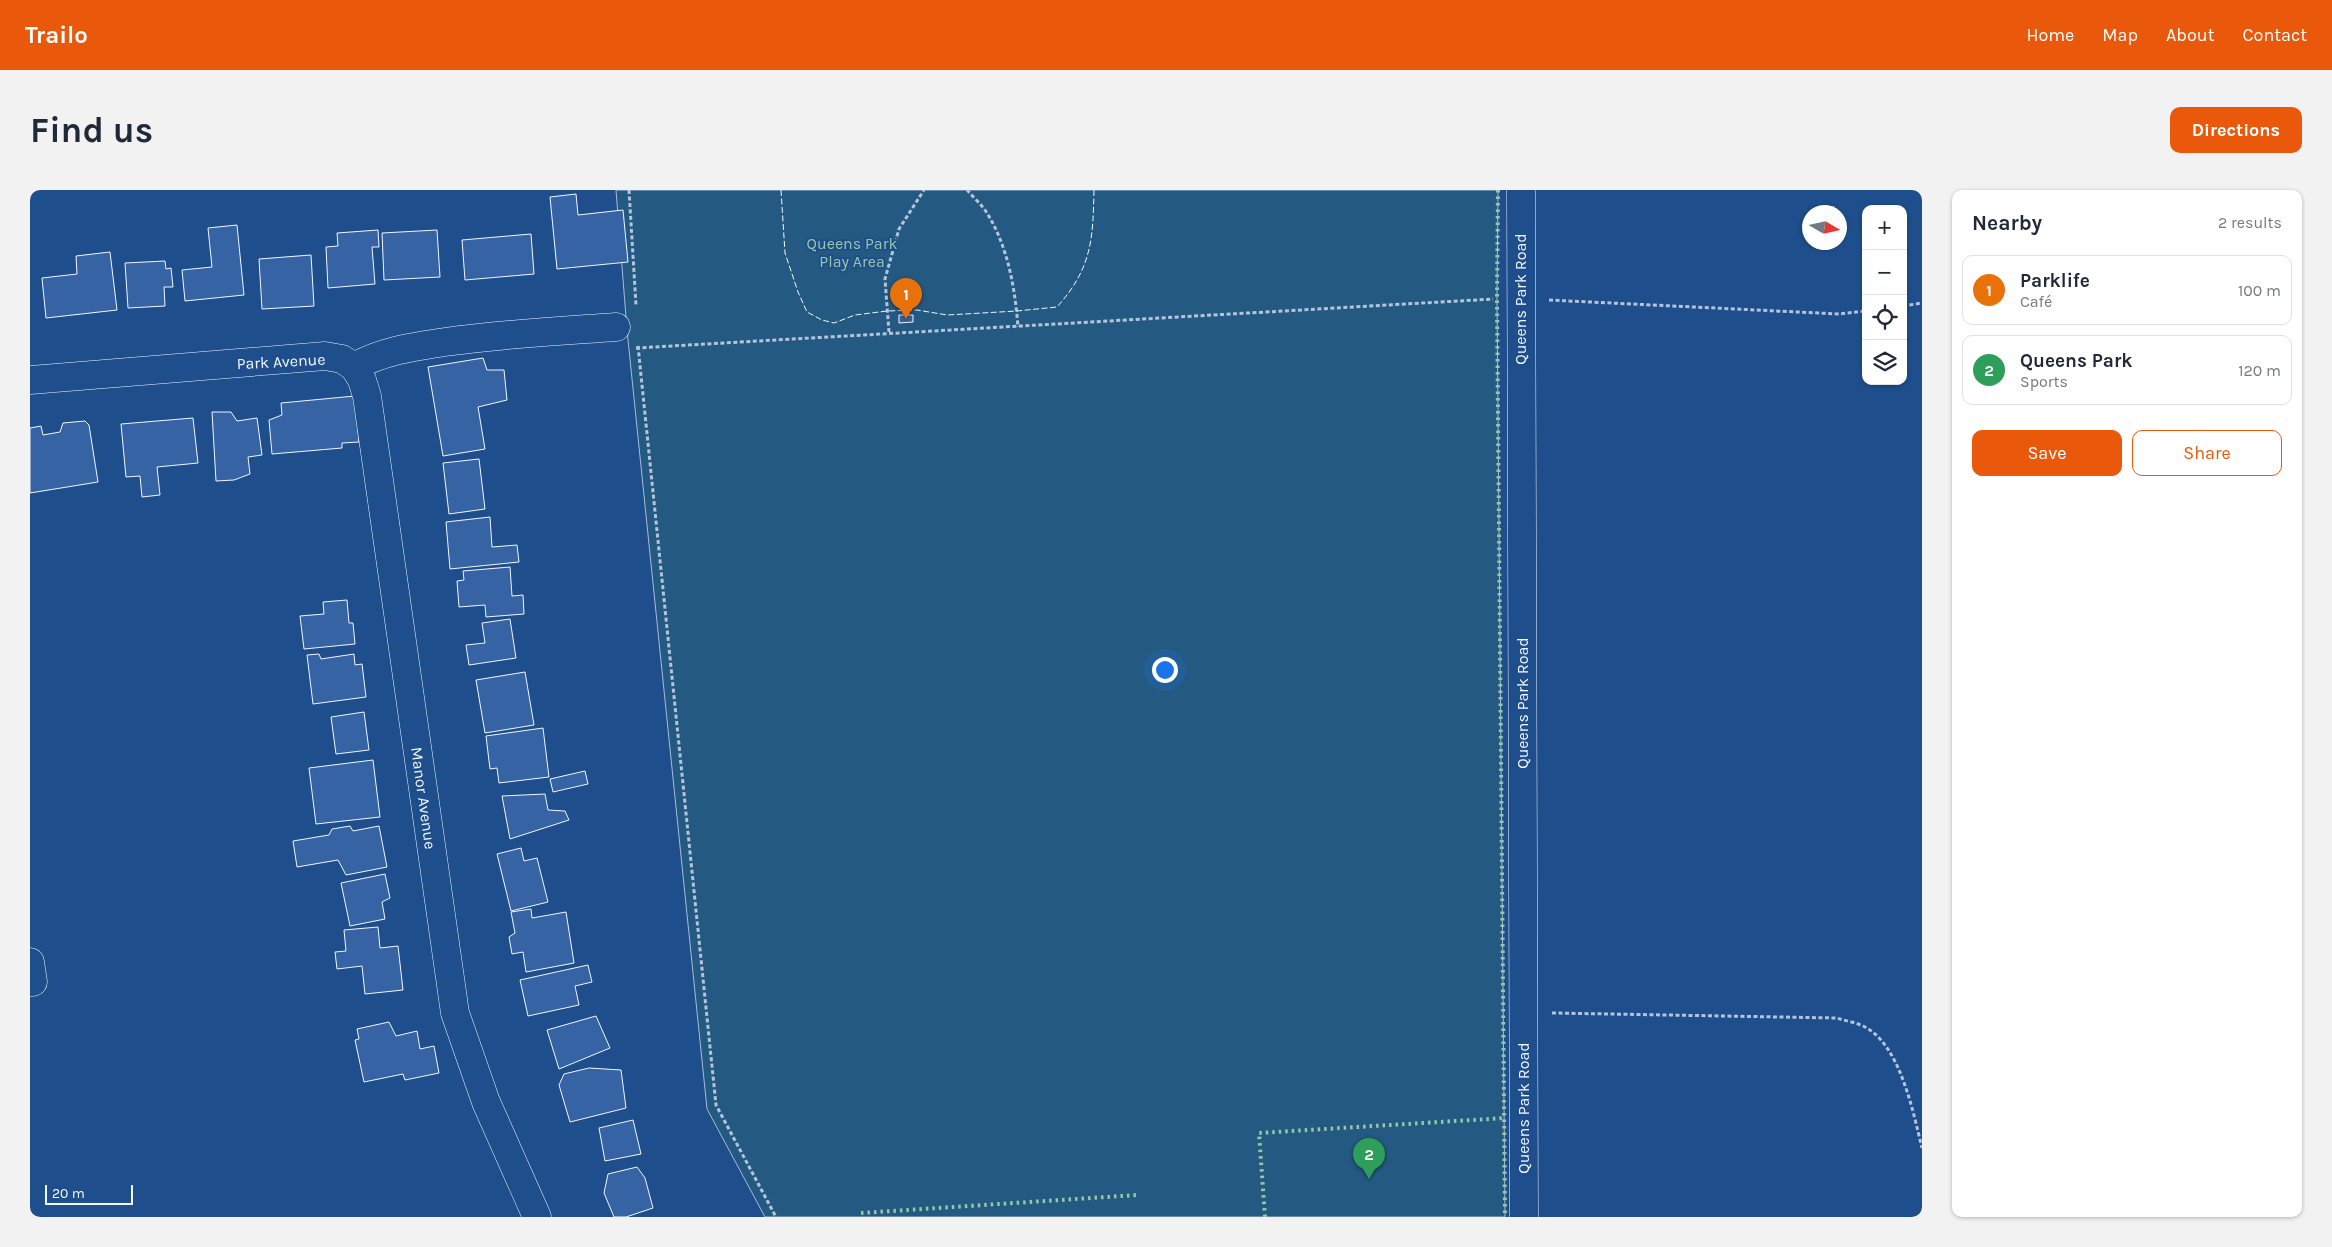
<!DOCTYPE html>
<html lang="en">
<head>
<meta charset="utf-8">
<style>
  body { margin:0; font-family:Karla,sans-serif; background:#f2f2f3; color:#1f2937 }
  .controls { position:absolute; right:15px; top:15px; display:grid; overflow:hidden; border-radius:10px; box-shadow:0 1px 4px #0004 }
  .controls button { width:45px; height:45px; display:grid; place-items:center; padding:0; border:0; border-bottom:1px solid #e0e1e3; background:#fff; color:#1f2937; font:25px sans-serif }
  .compass { position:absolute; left:1772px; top:15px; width:45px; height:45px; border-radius:50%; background:#fff; box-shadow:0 1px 4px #0004; rotate:99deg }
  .scale { position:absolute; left:15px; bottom:12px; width:88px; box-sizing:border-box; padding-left:5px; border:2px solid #f2f6ff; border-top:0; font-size:14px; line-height:18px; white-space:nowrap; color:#f2f6ff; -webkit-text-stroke:4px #1f4e8c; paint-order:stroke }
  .you { position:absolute; left:1134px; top:479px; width:18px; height:18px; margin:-12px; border:4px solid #fff; border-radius:50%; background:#1a73e8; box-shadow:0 0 0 8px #1a73e833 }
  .badge { display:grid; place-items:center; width:32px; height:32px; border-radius:50%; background:#ea580c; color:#fff; font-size:16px; font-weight:700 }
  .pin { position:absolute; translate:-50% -41px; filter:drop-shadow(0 1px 2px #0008) }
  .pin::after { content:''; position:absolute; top:26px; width:18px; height:15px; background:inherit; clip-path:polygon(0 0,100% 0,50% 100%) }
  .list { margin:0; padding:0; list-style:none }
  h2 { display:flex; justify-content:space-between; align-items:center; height:65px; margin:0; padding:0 20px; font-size:21px }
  h2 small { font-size:16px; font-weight:400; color:#747a83 }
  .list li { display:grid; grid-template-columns:32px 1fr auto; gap:15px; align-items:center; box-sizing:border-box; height:70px; margin:0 10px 10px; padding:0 10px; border:1px solid #e0e1e3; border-radius:10px }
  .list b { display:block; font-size:19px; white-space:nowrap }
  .list p { margin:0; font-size:16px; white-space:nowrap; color:#747a83 }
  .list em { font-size:16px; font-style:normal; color:#747a83 }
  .actions { display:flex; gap:10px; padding:15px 20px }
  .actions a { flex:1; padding:11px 0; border:1px solid #ea580c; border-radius:10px; text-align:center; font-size:18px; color:#ea580c }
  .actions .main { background:#ea580c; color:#fff }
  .icon { flex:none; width:28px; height:28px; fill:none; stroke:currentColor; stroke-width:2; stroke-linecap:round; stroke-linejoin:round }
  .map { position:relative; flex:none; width:1892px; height:1027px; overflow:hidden; border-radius:10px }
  header { display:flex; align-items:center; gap:30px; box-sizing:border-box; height:70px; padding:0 25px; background:#ea580c; color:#fff }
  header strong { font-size:24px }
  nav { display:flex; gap:28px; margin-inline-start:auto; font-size:18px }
  .intro { display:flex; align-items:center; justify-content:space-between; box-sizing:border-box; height:120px; padding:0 30px }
  h1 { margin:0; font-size:35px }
  .button { padding:12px 22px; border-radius:10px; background:#ea580c; color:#fff; font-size:18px; font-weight:700 }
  main { display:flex; gap:30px; padding:0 30px }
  aside { flex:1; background:#fff; border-radius:10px; box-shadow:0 1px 4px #0004 }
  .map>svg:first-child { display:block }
  .green { fill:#245a82; stroke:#a8bbd7 }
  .building { fill:#3563a3; stroke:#f2f6ff }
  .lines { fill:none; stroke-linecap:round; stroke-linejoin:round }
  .minor-casing { stroke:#f2f6ff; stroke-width:29 }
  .path { stroke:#b3c4dc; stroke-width:3; stroke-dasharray:4 2.5; stroke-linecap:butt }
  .minor { stroke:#1f4e8c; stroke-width:28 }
  .hedge { stroke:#97c8a6; stroke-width:4; stroke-dasharray:2.5 4; stroke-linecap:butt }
  .fence { stroke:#f2f6ff; stroke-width:1; stroke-dasharray:6 2.5; stroke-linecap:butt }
  .labels { text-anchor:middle; stroke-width:4; stroke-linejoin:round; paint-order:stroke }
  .park-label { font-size:16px; fill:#97c8a6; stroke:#1f4e8c }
  .street-label { font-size:16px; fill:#f2f6ff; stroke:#1f4e8c }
</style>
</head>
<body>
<header>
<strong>Trailo</strong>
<nav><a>Home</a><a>Map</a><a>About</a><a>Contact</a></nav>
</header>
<div class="intro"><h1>Find us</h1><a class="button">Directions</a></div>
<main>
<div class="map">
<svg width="1892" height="1027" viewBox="0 0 1892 1027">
  <rect width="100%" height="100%" fill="#1f4e8c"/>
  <!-- green -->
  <path class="green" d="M 586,0 L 1468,0 L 1467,109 L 1475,1027 L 735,1027 L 677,919 L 597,140 Z"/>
  <!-- building -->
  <g class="building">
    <path d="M 546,4 L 548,25 L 593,20 L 598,72 L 527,79 L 520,7 Z"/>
    <path d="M 207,35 L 214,105 L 155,111 L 152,80 L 182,77 L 178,38 Z"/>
    <path d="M 348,40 L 349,57 L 342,57 L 345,94 L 298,98 L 296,57 L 308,56 L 307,43 Z"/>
    <path d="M 407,40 L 410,87 L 354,90 L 352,43 Z"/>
    <path d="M 501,44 L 504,84 L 435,90 L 432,50 Z"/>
    <path d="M 80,62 L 87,120 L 16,128 L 12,88 L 47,84 L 46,66 Z"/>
    <path d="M 281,65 L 284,116 L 232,119 L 229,69 Z"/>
    <path d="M 135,71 L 136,79 L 141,78 L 143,97 L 134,97 L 135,116 L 98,118 L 95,73 Z"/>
    <path d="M 869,125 L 883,125 L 883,132 L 869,133 Z"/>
    <path d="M 453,168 L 457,180 L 474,180 L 477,210 L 448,217 L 455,259 L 413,266 L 398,177 Z"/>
    <path d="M 325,206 L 329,252 L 312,253 L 312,258 L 242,264 L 239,230 L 252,225 L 251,213 Z"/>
    <path d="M 182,222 L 201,222 L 207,231 L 227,228 L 232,265 L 218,267 L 220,284 L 204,290 L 186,291 Z"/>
    <path d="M 163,228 L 168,273 L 127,277 L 130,305 L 112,307 L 110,286 L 96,287 L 91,234 Z"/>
    <path d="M 55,231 L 59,235 L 68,292 L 0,303 L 0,238 L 11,236 L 13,245 L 30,242 L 33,233 Z"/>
    <path d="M 449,269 L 455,319 L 419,324 L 413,273 Z"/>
    <path d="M 460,327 L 462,357 L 487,355 L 489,372 L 420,379 L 416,332 Z"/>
    <path d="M 480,377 L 482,406 L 493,405 L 494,424 L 456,427 L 455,415 L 429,417 L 427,391 L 434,390 L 433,381 Z"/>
    <path d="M 317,410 L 319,433 L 323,433 L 325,454 L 274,459 L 270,426 L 294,424 L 293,412 Z"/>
    <path d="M 480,429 L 486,468 L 439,475 L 436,455 L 455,453 L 452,433 Z"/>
    <path d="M 289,464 L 291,469 L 324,464 L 325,475 L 332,474 L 336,507 L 283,514 L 277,465 Z"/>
    <path d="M 495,482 L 504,535 L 455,543 L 446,490 Z"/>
    <path d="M 334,522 L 339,560 L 306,564 L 301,527 Z"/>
    <path d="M 513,538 L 519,587 L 469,593 L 467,578 L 460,579 L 456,546 Z"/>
    <path d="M 343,570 L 350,627 L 286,634 L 279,578 Z"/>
    <path d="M 555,581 L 558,594 L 523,602 L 520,589 Z"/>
    <path d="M 515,604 L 518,620 L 535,621 L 539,630 L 480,649 L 472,606 Z"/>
    <path d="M 320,636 L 323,641 L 349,636 L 357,677 L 316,685 L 308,670 L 267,677 L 263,651 L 299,645 L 302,639 Z"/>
    <path d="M 491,658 L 494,671 L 507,668 L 518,712 L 481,721 L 467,664 Z"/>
    <path d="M 355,684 L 360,708 L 352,712 L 355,729 L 320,736 L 311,693 Z"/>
    <path d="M 501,719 L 502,728 L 536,722 L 544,773 L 496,782 L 493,762 L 482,764 L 479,747 L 485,743 L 481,722 Z"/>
    <path d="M 348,737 L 350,758 L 368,756 L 373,800 L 335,804 L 332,776 L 307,779 L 305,762 L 316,761 L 314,740 Z"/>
    <path d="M 558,775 L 562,792 L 545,796 L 549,815 L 498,826 L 490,790 Z"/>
    <path d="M 566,826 L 580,858 L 529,879 L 517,840 Z"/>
    <path d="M 359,832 L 366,846 L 387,841 L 390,859 L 404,856 L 409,883 L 375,890 L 373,884 L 334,892 L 325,850 L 329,849 L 327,839 Z"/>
    <path d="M 559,878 L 591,880 L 596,918 L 540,932 L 529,895 L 534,884 Z"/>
    <path d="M 603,930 L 611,964 L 575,971 L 569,938 Z"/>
    <path d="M 607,977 L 615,988 L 623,1018 L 596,1027 L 584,1027 L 574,1003 L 578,984 Z"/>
  </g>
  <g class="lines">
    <defs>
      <g id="minor">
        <path d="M 1491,0 L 1494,1027"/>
        <path d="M 324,177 L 332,190 L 337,206 L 425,823 L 456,912 L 507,1027"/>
        <path d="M 0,190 L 295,166 L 312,169 L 324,177 C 352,161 382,157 415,152 C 471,144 529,141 586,137"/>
        <path d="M 0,772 L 3,792 L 0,792"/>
      </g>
    </defs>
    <!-- minor casing -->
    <use href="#minor" class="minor-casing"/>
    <!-- path -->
    <g class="path">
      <path d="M 599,0 L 606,115"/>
      <path d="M 937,0 C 943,7 952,15 957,23 C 978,57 985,98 988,137"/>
      <path d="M 1519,110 L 1809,124 L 1836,121"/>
      <path d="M 1873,116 L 1892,113"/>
      <path d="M 859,142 L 855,89 L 869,39 L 894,0"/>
      <path d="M 608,156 L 686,915 L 746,1027"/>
      <path d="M 606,158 L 1463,109"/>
      <path d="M 1522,823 L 1807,828 C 1815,831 1825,832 1833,836 C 1870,853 1883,922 1892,958"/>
    </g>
    <!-- minor -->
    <use href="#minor" class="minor"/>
    <!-- hedge -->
    <g class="hedge">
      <path d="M 1468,0 L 1467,109 L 1475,1027"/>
      <path d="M 831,1023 L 1107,1005"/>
      <path d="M 1235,1027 L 1229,943 L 1475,928"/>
    </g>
    <!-- fence -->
    <path class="fence" d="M 751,0 L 755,63 L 768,102 L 777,122 L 792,130 L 804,133 L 825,125 L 857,121 L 887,120 L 917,125 L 987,121 L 1027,117 C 1062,78 1063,49 1064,0"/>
  </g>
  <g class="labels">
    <!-- park labels -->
    <g class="park-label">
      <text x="822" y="59">Queens Park<tspan x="822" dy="18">Play Area</tspan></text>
    </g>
    <!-- street labels -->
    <g class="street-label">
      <text transform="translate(1490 109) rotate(-90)" y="6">Queens Park Road</text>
      <text transform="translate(251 171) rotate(-3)" y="6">Park Avenue</text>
      <text transform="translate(1492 513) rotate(-90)" y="6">Queens Park Road</text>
      <text transform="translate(394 608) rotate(82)" y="6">Manor Avenue</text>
      <text transform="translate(1493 918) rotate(-90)" y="6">Queens Park Road</text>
    </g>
  </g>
</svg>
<div class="controls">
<button>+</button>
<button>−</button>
<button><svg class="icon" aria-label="locate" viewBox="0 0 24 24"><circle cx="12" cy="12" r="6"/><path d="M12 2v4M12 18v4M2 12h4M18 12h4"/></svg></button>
<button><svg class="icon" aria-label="layers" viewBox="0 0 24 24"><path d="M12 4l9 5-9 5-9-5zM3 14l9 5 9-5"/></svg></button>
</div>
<svg class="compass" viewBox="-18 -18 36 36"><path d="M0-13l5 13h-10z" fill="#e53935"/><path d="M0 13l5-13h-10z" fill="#747a83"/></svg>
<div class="scale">20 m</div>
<div class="you"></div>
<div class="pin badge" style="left:876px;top:129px;background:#e8710a">1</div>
<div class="pin badge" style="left:1339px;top:989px;background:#2e9e5b">2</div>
</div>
<aside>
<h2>Nearby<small>2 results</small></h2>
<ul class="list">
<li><span class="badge" style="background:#e8710a">1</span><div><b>Parklife</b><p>Café</p></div><em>100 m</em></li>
<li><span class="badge" style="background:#2e9e5b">2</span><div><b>Queens Park</b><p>Sports</p></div><em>120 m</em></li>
</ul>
<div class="actions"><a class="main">Save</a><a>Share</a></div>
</aside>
</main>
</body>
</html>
